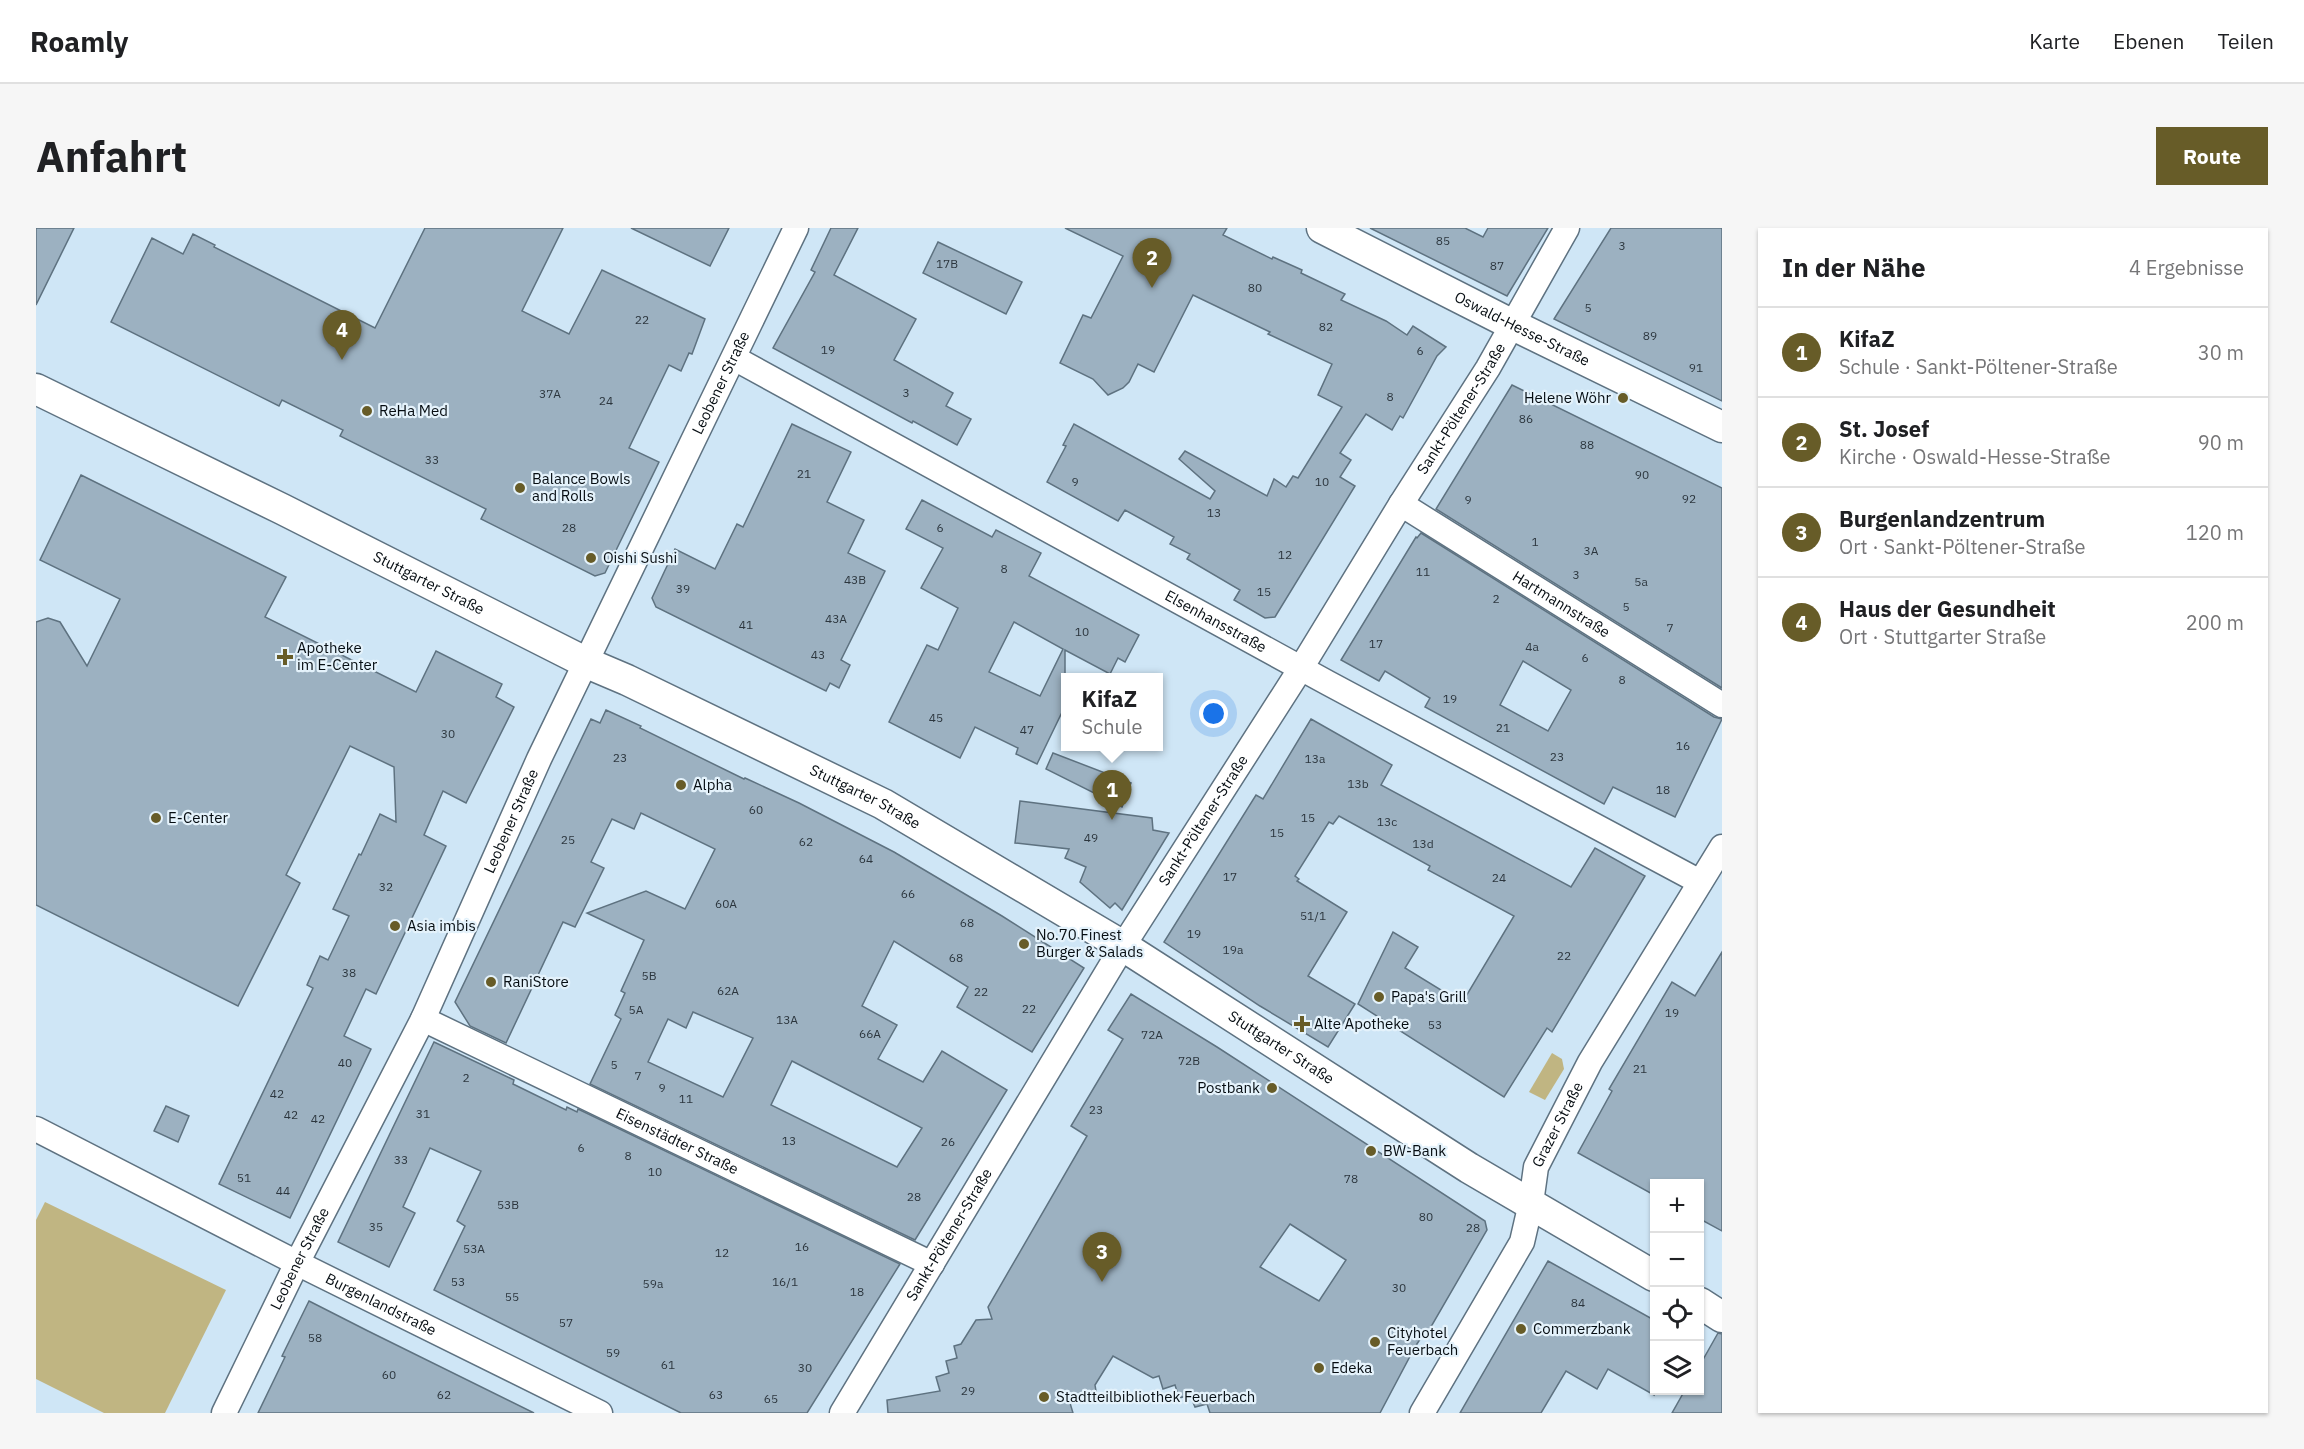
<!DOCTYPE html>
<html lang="de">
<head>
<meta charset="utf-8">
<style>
  body { margin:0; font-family:"IBM Plex Sans",sans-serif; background:#f6f6f6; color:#202124 }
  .controls { position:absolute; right:18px; bottom:18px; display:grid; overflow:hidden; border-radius:0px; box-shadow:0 2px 4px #0004 }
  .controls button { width:54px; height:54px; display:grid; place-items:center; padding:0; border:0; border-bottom:2px solid #e0e0e0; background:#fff; color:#202124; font:30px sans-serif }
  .you { position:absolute; left:1178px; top:486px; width:21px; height:21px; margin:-15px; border:4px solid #fff; border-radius:50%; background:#1a73e8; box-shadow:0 0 0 9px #1a73e833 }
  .badge { display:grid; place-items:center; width:39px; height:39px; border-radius:50%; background:#675c28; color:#fff; font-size:20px; font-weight:700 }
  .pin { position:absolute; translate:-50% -50px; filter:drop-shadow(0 2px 3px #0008) }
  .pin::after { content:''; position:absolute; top:32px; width:21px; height:18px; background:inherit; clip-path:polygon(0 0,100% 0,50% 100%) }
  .popup { position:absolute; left:1025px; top:445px; width:102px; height:78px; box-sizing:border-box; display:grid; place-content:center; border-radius:0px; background:#fff; filter:drop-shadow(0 2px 4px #0005); font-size:20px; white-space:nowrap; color:#757577 }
  .popup b { font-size:22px; color:#202124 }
  .popup::after { content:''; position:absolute; left:50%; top:100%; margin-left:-12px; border:12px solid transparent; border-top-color:#fff }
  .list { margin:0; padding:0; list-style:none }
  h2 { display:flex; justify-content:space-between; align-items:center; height:78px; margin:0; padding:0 24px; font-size:26px }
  h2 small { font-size:20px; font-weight:400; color:#757577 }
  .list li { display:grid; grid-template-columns:39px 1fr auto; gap:18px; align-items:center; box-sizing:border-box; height:90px; padding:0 24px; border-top:2px solid #e0e0e0 }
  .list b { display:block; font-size:22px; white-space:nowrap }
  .list p { margin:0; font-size:20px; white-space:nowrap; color:#757577 }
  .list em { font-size:20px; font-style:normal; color:#757577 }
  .icon { flex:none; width:33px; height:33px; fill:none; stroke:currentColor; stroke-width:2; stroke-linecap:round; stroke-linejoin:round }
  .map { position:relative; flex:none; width:1686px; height:1185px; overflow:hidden; border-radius:0px }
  header { display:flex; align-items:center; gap:36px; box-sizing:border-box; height:84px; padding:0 30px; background:#fff; border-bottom:2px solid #e0e0e0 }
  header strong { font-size:28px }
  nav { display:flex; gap:33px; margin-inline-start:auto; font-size:21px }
  .intro { display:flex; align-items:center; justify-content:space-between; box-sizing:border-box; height:144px; padding:0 36px }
  h1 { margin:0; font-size:42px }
  .button { padding:15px 27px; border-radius:0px; background:#675c28; color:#fff; font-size:21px; font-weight:700 }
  main { display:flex; gap:36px; padding:0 36px }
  aside { flex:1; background:#fff; border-radius:0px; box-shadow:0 2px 4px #0004 }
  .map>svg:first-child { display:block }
  .green { fill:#c0b582 }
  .building { fill:#9cb1c1; stroke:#5e7280; stroke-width:1.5; fill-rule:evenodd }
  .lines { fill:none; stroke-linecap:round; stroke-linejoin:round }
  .minor-casing { stroke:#5e7281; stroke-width:27 }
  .tertiary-casing { stroke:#5e7281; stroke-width:33 }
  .minor { stroke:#fff; stroke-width:24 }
  .tertiary { stroke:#fff; stroke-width:30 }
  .poi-dot { fill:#675c28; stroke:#e4f2fb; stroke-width:2 }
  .labels { text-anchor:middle; stroke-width:4.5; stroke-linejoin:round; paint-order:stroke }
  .number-label { font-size:12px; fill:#2c363e }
  .street-label { font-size:15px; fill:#060d12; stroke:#e4f2fb }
  .poi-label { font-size:15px; fill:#060d12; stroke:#e4f2fb; text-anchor:start }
</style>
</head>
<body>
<header>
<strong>Roamly</strong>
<nav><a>Karte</a><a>Ebenen</a><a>Teilen</a></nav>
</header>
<div class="intro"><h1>Anfahrt</h1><a class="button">Route</a></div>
<main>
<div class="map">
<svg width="1686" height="1185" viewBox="0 0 1686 1185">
  <rect width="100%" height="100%" fill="#cfe6f6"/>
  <!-- green -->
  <g class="green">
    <path d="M 1516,825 L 1526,831 L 1528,841 L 1509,872 L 1493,864 Z"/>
    <path d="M 9,974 L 190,1062 L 129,1185 L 68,1185 L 0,1151 L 0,992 Z"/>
  </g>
  <!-- building -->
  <g class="building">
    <path d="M 0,0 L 38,0 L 0,77 Z"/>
    <path d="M 389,0 L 527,0 L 486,83 L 533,106 L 566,42 L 669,91 L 656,126 L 653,125 L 645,143 L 633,137 L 593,220 L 623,234 L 569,345 L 559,348 L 445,291 L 450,281 L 304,208 L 307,202 L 246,172 L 243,178 L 75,94 L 116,10 L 147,26 L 157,6 L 179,17 L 178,19 L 339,100 Z"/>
    <path d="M 595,0 L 693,0 L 674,38 Z"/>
    <path d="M 795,0 L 822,0 L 798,47 L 880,91 L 858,132 L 917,165 L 910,178 L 935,191 L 921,217 L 877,193 L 876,195 L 737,120 L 779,44 L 775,42 Z"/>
    <path d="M 1029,0 L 1191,0 L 1187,7 L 1236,31 L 1237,29 L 1266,42 L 1265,45 L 1309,66 L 1305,72 L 1350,93 L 1371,107 L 1377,98 L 1410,119 L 1401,128 L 1367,190 L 1364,188 L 1356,202 L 1330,186 L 1304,225 L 1315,232 L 1304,249 L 1319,258 L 1239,389 L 1229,390 L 1198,372 L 1204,362 L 1151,331 L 1154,326 L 1134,316 L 1138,309 L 1089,282 L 1082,293 L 1011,254 L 1030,218 L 1027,217 L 1038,196 L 1174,271 L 1179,263 L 1143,231 L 1149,223 L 1231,268 L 1238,251 L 1250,259 L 1257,248 L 1262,250 L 1306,179 L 1282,167 L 1296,136 L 1232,106 L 1234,104 L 1157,67 L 1118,144 L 1102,136 L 1093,154 L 1087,160 L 1072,167 L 1057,151 L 1024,135 L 1047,87 L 1055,90 L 1087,28 Z"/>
    <path d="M 1334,0 L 1429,0 L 1447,9 L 1452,0 L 1512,0 L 1471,68 Z"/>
    <path d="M 1575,0 L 1686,0 L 1686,173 L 1518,91 Z"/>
    <path d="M 902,14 L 986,54 L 970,86 L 887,45 Z"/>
    <path d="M 1476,157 L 1686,260 L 1686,460 L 1400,281 Z"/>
    <path d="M 756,196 L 815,224 L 791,274 L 828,292 L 812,325 L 849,343 L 805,432 L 814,437 L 803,460 L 794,455 L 790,463 L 620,379 L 616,370 L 639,321 L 679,341 L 701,296 L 707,299 Z"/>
    <path d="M 45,247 L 250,349 L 229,389 L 380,464 L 400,423 L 466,456 L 460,469 L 478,479 L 430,575 L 407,563 L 388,607 L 410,618 L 340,766 L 330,761 L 308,808 L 335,821 L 254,990 L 183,956 L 277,760 L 271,757 L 284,728 L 292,732 L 313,688 L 297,681 L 323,626 L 325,627 L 344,586 L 360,594 L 358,539 L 314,518 L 250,647 L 264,655 L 202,778 L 0,677 L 0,394 L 12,390 L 24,394 L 51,438 L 84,371 L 4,332 Z"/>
    <path d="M 886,272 L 956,309 L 960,302 L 1005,325 L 993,348 L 1103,407 L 1089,434 L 1082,430 L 1074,446 L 1029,422 L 1029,478 L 1001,536 L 980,526 L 982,520 L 939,499 L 924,530 L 853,494 L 891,417 L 902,422 L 922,380 L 885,360 L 907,320 L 870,301 ZM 978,394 L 1027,421 L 1004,468 L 953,444 Z"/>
    <path d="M 1385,305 L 1678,489 L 1686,491 L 1639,589 L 1577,559 L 1568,576 L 1389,479 L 1394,470 L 1349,443 L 1343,453 L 1305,432 L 1380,309 L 1381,310 ZM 1487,433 L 1535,462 L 1512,503 L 1464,477 Z"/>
    <path d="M 570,482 L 605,498 L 604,500 L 708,551 L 709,550 L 763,575 L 858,624 L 966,688 L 1048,740 L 996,824 L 921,779 L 932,759 L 858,713 L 826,778 L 861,797 L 842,831 L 887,854 L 906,823 L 971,862 L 879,1012 L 554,856 L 585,791 L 579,787 L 589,765 L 585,763 L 608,712 L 551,685 L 610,663 L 649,681 L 679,621 L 605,585 L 598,601 L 576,591 L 555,634 L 568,640 L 539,699 L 527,694 L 470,815 L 434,798 L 419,774 L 555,491 L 564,495 ZM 657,784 L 717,810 L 687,869 L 612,834 L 632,791 L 650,800 ZM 756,833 L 886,900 L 861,939 L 735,877 Z"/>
    <path d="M 1275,491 L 1356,537 L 1345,557 L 1535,659 L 1559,620 L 1609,648 L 1516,804 L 1511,800 L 1468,869 L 1322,776 L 1357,704 L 1382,719 L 1369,740 L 1426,775 L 1478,688 L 1392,642 L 1394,638 L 1303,588 L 1297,596 L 1293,594 L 1259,648 L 1263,651 L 1261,653 L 1311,684 L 1272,748 L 1319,776 L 1292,819 L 1224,778 L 1128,714 L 1220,567 L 1227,571 Z"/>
    <path d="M 1017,525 L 1095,555 L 1086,579 L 1010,541 Z"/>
    <path d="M 984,573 L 1116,590 L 1117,602 L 1133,605 L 1086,682 L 1079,675 L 1074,680 L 1044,654 L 1050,639 L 1029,630 L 1033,621 L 979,615 Z"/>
    <path d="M 1686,724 L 1686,1003 L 1664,991 L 1664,956 L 1618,956 L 1618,967 L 1542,925 L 1576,863 L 1573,861 L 1636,754 L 1659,768 Z"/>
    <path d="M 1095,766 L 1181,819 L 1449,993 L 1451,1002 L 1392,1104 L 1390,1102 L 1379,1119 L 1344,1185 L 1174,1185 L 1171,1176 L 1159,1179 L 1154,1167 L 1143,1170 L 1139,1157 L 1127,1161 L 1123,1148 L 1117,1150 L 1077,1128 L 1059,1157 L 1060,1163 L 1034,1175 L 1037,1185 L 852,1185 L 851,1172 L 904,1163 L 900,1149 L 913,1145 L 910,1133 L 921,1130 L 918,1118 L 925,1116 L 940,1092 L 956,1091 L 952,1079 L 1051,908 L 1035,898 L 1087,811 L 1072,802 ZM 1254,996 L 1310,1032 L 1283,1073 L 1224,1039 Z"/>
    <path d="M 398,814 L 478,852 L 477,856 L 530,882 L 531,879 L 541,884 L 542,881 L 864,1036 L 771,1185 L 645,1185 L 398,1062 L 429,998 L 421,993 L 445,943 L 394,920 L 367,979 L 379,985 L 353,1039 L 302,1014 Z"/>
    <path d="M 130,878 L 153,888 L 142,914 L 118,903 Z"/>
    <path d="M 1512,1033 L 1618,1092 L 1618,1167 L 1572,1141 L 1561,1161 L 1530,1143 L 1505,1185 L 1424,1185 Z"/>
    <path d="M 273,1073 L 332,1103 L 498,1185 L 222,1185 L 249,1129 L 246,1128 Z"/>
    <path d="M 1682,1105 L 1686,1106 L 1686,1185 L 1636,1185 L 1649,1162 L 1664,1162 L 1664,1137 Z"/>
  </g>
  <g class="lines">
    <defs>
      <g id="minor">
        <path id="s1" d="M 698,130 L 1292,455 L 1664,654"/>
        <path id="s2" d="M 1365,276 L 1686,477"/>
        <path id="s3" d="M 387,791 L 896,1036"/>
        <path id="s4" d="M 0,901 L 261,1035 L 564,1185"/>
        <path id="s5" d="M 188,1185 L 261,1035 L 387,791 L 503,531 L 760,0"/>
        <path id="s6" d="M 806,1185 L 1087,718 L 1265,440 L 1365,276 L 1452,140 L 1531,0"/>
        <path id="s7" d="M 1386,1185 L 1486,1014 L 1495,975 L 1500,939 L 1554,834 L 1686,619"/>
      </g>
      <g id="tertiary">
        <path id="s8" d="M 1286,0 L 1477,97 L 1686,199"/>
        <path id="s9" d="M 0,161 L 246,281 L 551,435 L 591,452 L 847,576 L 1087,718 L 1433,940 L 1618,1048"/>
        <path d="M 1664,1075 L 1686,1089"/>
      </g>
    </defs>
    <!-- minor casing -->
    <use href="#minor" class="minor-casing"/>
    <!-- tertiary casing -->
    <use href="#tertiary" class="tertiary-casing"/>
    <!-- minor -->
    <use href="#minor" class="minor"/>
    <!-- tertiary -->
    <use href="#tertiary" class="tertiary"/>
  </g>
  <!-- markers -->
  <g class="poi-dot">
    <circle cx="1587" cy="170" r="6"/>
    <circle cx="331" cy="183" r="6"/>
    <circle cx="484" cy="260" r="6"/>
    <circle cx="555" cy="330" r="6"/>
    <path d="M246 420h6v6h6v6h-6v6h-6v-6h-6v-6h6z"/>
    <circle cx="645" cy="557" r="6"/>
    <circle cx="120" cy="590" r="6"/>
    <circle cx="359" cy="698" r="6"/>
    <circle cx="988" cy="716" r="6"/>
    <circle cx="455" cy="754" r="6"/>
    <circle cx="1343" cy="769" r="6"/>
    <path d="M1263 787h6v6h6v6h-6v6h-6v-6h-6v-6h6z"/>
    <circle cx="1236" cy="860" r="6"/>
    <circle cx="1335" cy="923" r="6"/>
    <circle cx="1485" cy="1101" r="6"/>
    <circle cx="1339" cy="1114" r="6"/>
    <circle cx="1283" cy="1140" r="6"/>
    <circle cx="1008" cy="1169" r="6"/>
  </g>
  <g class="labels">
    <!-- number labels -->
    <g class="number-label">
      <text x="1407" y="17">85</text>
      <text x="1586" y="22">3</text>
      <text x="911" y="40">17B</text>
      <text x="1461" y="42">87</text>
      <text x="1219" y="64">80</text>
      <text x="1552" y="84">5</text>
      <text x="606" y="96">22</text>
      <text x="1290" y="103">82</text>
      <text x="1614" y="112">89</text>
      <text x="792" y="126">19</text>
      <text x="1384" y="127">6</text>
      <text x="1660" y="144">91</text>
      <text x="870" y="169">3</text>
      <text x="514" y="170">37A</text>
      <text x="1354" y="173">8</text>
      <text x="570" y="177">24</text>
      <text x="1490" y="195">86</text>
      <text x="1551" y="221">88</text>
      <text x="396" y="236">33</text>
      <text x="768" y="250">21</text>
      <text x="1606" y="251">90</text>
      <text x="1039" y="258">9</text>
      <text x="1286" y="258">10</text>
      <text x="1653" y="275">92</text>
      <text x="1432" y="276">9</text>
      <text x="1178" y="289">13</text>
      <text x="533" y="304">28</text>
      <text x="904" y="304">6</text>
      <text x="1499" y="318">1</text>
      <text x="1555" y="327">3A</text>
      <text x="1249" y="331">12</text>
      <text x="968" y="345">8</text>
      <text x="1387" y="348">11</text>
      <text x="1540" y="351">3</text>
      <text x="819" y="356">43B</text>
      <text x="1605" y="358">5a</text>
      <text x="647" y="365">39</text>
      <text x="1228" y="368">15</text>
      <text x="1460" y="375">2</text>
      <text x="1590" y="383">5</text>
      <text x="800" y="395">43A</text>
      <text x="710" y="401">41</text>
      <text x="1634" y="404">7</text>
      <text x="1046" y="408">10</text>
      <text x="1340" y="420">17</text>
      <text x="1496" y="423">4a</text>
      <text x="782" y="431">43</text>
      <text x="1549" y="434">6</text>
      <text x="1586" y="456">8</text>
      <text x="1414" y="475">19</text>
      <text x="900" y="494">45</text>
      <text x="1467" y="504">21</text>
      <text x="991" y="506">47</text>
      <text x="412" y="510">30</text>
      <text x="1647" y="522">16</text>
      <text x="1521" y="533">23</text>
      <text x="584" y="534">23</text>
      <text x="1279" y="535">13a</text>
      <text x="1322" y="560">13b</text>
      <text x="1627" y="566">18</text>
      <text x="720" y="586">60</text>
      <text x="1272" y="594">15</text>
      <text x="1351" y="598">13c</text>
      <text x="1241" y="609">15</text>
      <text x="1055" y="614">49</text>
      <text x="532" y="616">25</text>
      <text x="770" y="618">62</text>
      <text x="1387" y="620">13d</text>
      <text x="830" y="635">64</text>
      <text x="1194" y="653">17</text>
      <text x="1463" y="654">24</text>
      <text x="350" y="663">32</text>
      <text x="872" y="670">66</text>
      <text x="690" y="680">60A</text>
      <text x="1277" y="692">51/1</text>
      <text x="931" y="699">68</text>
      <text x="1158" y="710">19</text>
      <text x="1197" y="726">19a</text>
      <text x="1528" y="732">22</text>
      <text x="920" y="734">68</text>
      <text x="313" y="749">38</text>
      <text x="613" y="752">5B</text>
      <text x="692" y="767">62A</text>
      <text x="945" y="768">22</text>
      <text x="993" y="785">22</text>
      <text x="600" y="786">5A</text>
      <text x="1636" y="789">19</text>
      <text x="751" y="796">13A</text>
      <text x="1399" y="801">53</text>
      <text x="834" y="810">66A</text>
      <text x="1116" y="811">72A</text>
      <text x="1153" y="837">72B</text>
      <text x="309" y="839">40</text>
      <text x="578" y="841">5</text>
      <text x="1604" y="845">21</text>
      <text x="602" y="852">7</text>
      <text x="430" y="854">2</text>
      <text x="626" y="864">9</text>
      <text x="241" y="870">42</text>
      <text x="650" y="875">11</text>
      <text x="1060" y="886">23</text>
      <text x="387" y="890">31</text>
      <text x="255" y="891">42</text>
      <text x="282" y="895">42</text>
      <text x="753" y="917">13</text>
      <text x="912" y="918">26</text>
      <text x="545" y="924">6</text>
      <text x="592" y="932">8</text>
      <text x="365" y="936">33</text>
      <text x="619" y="948">10</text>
      <text x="208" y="954">51</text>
      <text x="1315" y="955">78</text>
      <text x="247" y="967">44</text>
      <text x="878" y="973">28</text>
      <text x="472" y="981">53B</text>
      <text x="1390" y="993">80</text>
      <text x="340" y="1003">35</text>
      <text x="1437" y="1004">28</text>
      <text x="766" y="1023">16</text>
      <text x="438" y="1025">53A</text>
      <text x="686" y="1029">12</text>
      <text x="422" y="1058">53</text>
      <text x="749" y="1058">16/1</text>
      <text x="617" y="1060">59a</text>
      <text x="1363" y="1064">30</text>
      <text x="821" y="1068">18</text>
      <text x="476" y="1073">55</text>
      <text x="1542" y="1079">84</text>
      <text x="530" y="1099">57</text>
      <text x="279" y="1114">58</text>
      <text x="577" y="1129">59</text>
      <text x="632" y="1141">61</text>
      <text x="769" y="1144">30</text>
      <text x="353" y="1151">60</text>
      <text x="932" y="1167">29</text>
      <text x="408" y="1171">62</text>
      <text x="680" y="1171">63</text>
      <text x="735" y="1175">65</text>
    </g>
    <!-- street labels -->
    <g class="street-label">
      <text dy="5" stroke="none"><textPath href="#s8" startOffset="224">Oswald-Hesse-Straße</textPath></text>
      <text dy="5" stroke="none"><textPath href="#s5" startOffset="1144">Leobener Straße</textPath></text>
      <text dy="5" stroke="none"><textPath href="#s6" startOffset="1180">Sankt-Pöltener-Straße</textPath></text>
      <text dy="5" stroke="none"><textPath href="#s9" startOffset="438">Stuttgarter Straße</textPath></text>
      <text dy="5" stroke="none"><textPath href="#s2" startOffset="189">Hartmannstraße</textPath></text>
      <text dy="5" stroke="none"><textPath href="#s1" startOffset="549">Elsenhansstraße</textPath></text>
      <text dy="5" stroke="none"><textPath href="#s9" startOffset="924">Stuttgarter Straße</textPath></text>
      <text dy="5" stroke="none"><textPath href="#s6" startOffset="694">Sankt-Pöltener-Straße</textPath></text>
      <text dy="5" stroke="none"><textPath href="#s5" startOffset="658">Leobener Straße</textPath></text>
      <text dy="5" stroke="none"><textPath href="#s9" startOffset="1410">Stuttgarter Straße</textPath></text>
      <text dy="5" stroke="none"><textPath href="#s7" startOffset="322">Grazer Straße</textPath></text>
      <text dy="5" stroke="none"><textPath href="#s3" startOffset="282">Eisenstädter Straße</textPath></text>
      <text dy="5" stroke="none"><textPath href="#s6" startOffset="208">Sankt-Pöltener-Straße</textPath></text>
      <text dy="5" stroke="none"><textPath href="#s5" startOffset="172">Leobener Straße</textPath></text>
      <text dy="5" stroke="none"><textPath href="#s4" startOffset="387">Burgenlandstraße</textPath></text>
    </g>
    <!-- poi labels -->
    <g class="poi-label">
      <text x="1575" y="175" text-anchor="end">Helene Wöhr</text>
      <text x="343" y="188">ReHa Med</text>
      <text x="496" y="256">Balance Bowls<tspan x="496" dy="17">and Rolls</tspan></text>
      <text x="567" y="335">Oishi Sushi</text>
      <text x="261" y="425">Apotheke<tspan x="261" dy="17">im E-Center</tspan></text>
      <text x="657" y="562">Alpha</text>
      <text x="132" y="595">E-Center</text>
      <text x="371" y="703">Asia imbis</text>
      <text x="1000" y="712">No.70 Finest<tspan x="1000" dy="17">Burger &amp; Salads</tspan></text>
      <text x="467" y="759">RaniStore</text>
      <text x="1355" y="774">Papa's Grill</text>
      <text x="1278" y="801">Alte Apotheke</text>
      <text x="1224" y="865" text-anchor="end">Postbank</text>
      <text x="1347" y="928">BW-Bank</text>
      <text x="1497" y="1106">Commerzbank</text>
      <text x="1351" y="1110">Cityhotel<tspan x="1351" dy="17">Feuerbach</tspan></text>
      <text x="1295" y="1145">Edeka</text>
      <text x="1020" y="1174">Stadtteilbibliothek Feuerbach</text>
    </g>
  </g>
</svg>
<div class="controls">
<button>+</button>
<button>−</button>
<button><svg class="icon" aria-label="locate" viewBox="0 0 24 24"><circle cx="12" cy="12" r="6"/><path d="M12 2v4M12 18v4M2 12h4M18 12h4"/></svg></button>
<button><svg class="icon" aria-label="layers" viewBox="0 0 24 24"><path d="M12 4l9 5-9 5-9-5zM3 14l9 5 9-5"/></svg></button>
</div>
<div class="you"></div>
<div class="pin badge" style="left:1076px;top:592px">1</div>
<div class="popup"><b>KifaZ</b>Schule</div>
<div class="pin badge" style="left:1116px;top:60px">2</div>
<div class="pin badge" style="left:1066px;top:1054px">3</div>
<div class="pin badge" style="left:306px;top:132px">4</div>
</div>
<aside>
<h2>In der Nähe<small>4 Ergebnisse</small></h2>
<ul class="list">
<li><span class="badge">1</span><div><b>KifaZ</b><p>Schule · Sankt-Pöltener-Straße</p></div><em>30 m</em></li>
<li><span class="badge">2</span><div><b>St. Josef</b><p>Kirche · Oswald-Hesse-Straße</p></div><em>90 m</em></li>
<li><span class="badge">3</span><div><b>Burgenlandzentrum</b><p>Ort · Sankt-Pöltener-Straße</p></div><em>120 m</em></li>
<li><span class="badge">4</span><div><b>Haus der Gesundheit</b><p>Ort · Stuttgarter Straße</p></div><em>200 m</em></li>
</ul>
</aside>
</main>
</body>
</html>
